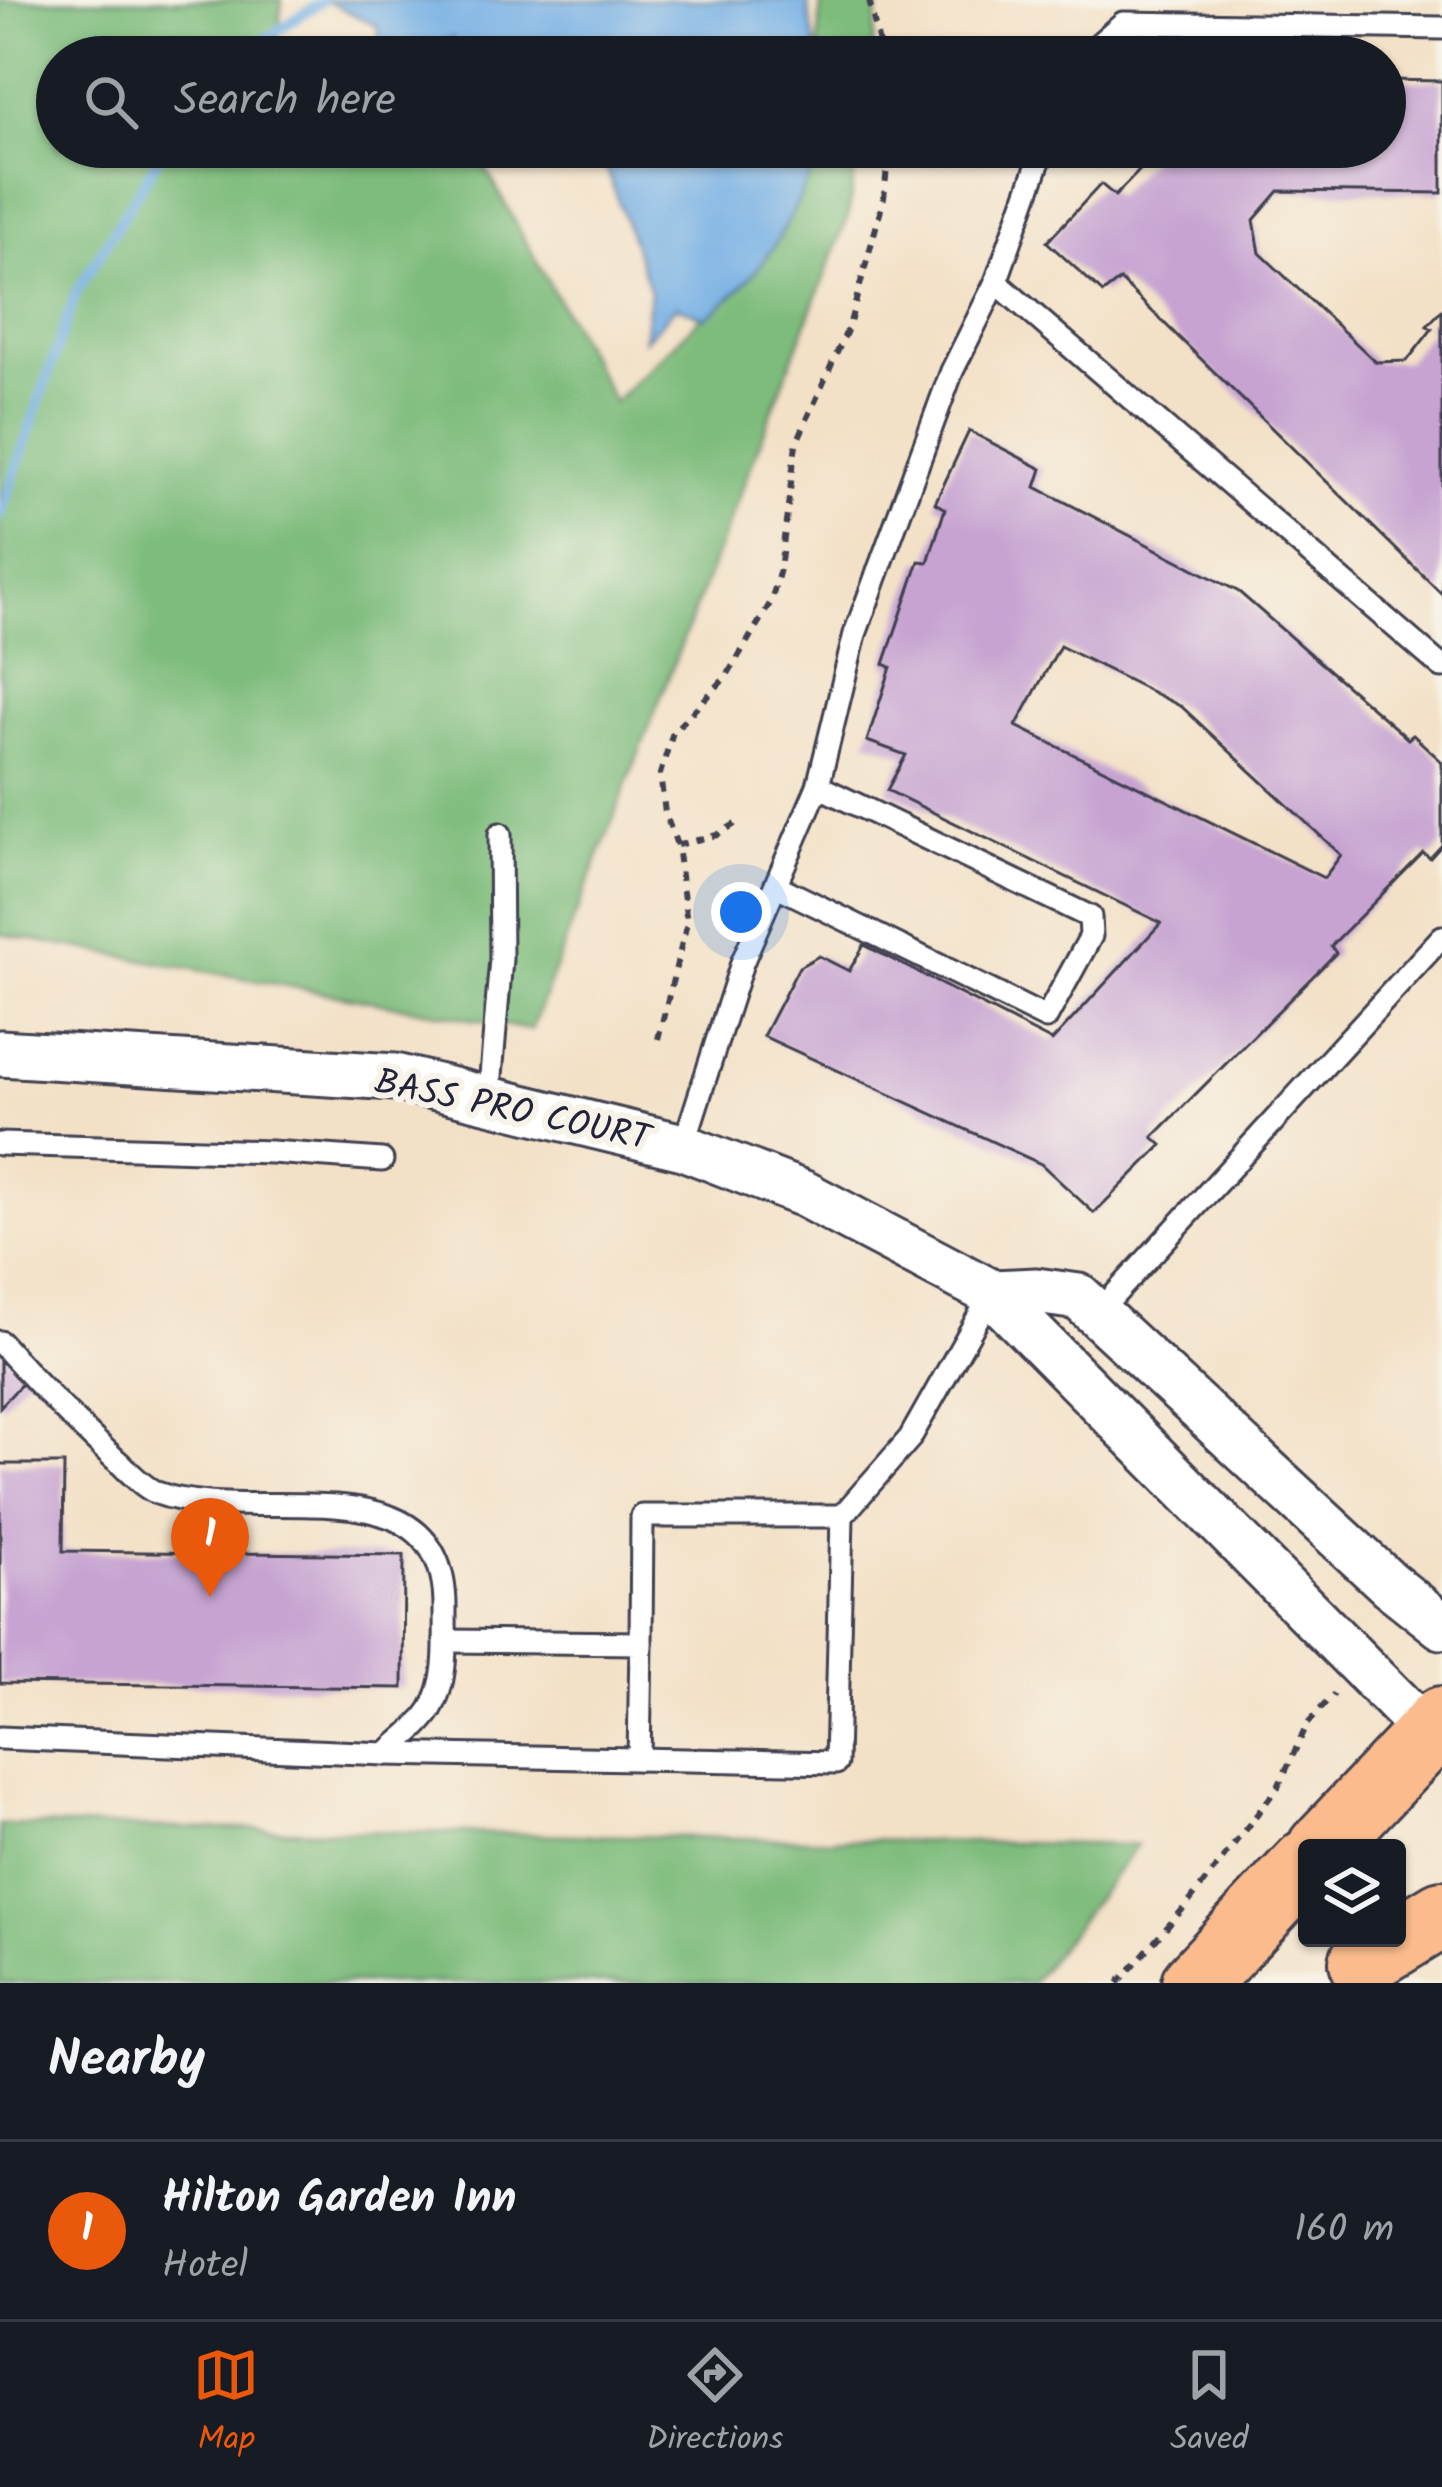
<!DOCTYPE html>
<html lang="en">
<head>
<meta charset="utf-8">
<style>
  body { margin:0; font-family:Kalam,sans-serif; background:#20242c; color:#f1f3f6 }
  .controls { position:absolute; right:36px; bottom:36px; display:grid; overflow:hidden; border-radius:12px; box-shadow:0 3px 9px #0004 }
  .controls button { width:108px; height:108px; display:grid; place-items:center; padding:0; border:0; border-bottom:3px solid #363941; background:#171b24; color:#f1f3f6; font:60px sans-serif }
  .you { position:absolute; left:741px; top:912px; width:42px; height:42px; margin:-30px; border:9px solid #fff; border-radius:50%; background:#1a73e8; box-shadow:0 0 0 18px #1a73e833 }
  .badge { display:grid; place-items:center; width:78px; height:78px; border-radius:50%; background:#ea580c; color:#fff; font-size:39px; font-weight:700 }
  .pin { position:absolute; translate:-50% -99px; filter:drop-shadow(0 3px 6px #0008) }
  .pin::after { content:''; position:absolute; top:63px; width:42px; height:36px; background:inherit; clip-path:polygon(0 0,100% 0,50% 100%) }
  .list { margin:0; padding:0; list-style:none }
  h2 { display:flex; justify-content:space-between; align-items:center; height:156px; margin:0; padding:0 48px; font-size:51px }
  h2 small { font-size:39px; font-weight:400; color:#9ea1a6 }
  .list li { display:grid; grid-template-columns:78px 1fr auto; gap:36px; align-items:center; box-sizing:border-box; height:180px; padding:0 48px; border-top:3px solid #363941 }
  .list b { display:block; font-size:45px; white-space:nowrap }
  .list p { margin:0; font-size:39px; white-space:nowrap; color:#9ea1a6 }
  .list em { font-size:39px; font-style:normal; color:#9ea1a6 }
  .icon { flex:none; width:66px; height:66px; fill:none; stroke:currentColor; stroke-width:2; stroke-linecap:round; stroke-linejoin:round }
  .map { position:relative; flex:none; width:1442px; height:1983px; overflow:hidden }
  .search { position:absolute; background:#171b24; box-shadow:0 3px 9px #0004; left:36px; right:36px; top:36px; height:132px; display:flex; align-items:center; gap:30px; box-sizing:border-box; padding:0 42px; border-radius:66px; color:#9ea1a6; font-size:45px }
  .sheet { height:336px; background:#171b24 }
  nav { display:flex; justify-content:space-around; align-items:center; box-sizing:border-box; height:168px; border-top:3px solid #363941; background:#171b24; font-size:33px; color:#9ea1a6 }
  nav a { display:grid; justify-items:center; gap:6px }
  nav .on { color:#ea580c }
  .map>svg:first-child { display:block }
  .forest { fill:#7ebc7d; stroke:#506f5c; stroke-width:3 }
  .water { fill:#72aee4; stroke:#4a6890; stroke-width:3 }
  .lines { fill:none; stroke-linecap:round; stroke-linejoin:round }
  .stream { stroke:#72aee4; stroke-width:10 }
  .building { fill:#c6a3d1; fill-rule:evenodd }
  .service-casing { stroke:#413f50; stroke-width:27 }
  .minor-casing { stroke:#413f50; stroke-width:51 }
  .primary-casing { stroke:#413f50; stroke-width:72 }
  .path { stroke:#413f50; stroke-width:6; stroke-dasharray:9 9; stroke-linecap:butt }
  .service { stroke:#fff; stroke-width:21 }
  .minor { stroke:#fff; stroke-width:45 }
  .primary { stroke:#fbbb8c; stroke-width:66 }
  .labels { text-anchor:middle; stroke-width:12; stroke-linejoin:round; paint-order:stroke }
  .street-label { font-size:36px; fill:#22223b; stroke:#f7f3e8 }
</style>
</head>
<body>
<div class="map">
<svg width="1442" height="1983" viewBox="0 0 1442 1983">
  <rect width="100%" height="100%" fill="#f7f3e8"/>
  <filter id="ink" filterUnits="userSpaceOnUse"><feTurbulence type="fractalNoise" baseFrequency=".00833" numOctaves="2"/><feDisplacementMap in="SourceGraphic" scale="24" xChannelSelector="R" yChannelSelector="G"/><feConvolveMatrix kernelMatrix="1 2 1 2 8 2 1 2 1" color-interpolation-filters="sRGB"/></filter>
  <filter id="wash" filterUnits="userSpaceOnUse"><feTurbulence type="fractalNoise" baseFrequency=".004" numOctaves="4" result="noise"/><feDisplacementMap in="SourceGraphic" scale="48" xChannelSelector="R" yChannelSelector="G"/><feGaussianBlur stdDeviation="2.7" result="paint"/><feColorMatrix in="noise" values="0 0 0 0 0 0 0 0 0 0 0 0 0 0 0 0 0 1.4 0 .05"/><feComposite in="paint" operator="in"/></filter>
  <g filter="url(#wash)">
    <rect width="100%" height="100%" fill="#f3e1c7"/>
    <!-- forest -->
    <g class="forest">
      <path d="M 0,0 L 282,0 L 276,53 L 285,57 L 57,57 L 57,147 L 474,147 L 614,402 L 754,266 L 800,147 L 858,147 L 848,216 L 531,1030 L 0,934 Z"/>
      <path d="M 821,0 L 879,0 L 871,57 L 818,57 Z"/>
      <path d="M 0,1825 L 1137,1845 L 1032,1983 L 0,1983 Z"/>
    </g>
    <!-- water -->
    <g class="water">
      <path d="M 324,0 L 807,0 L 817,57 L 461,57 L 452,38 L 408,57 L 384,57 L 377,26 Z"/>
      <path d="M 599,147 L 820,147 L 820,153 C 790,220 767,275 705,318 L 677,306 L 644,340 L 650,291 Z"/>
    </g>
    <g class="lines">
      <!-- stream -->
      <g class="stream">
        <path d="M 238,57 L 324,0"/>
        <path d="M 0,516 L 76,293 L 165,147"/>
      </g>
    </g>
    <g id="blocks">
      <!-- building -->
      <g class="building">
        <path d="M 1385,80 L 1442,81 L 1442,193 L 1279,191 L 1254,220 L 1260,253 L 1376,362 L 1407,361 L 1432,329 L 1427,326 L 1442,310 L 1442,594 L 1120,280 L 1103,293 L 1047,242 L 1101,184 L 1115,196 L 1162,147 L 1385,147 Z"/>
        <path d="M 969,431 L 1042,469 L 1036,487 L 1239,592 L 1408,739 L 1413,735 L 1442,762 L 1442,845 L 1430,858 L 1423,853 L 1331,946 L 1336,953 L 1153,1137 L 1162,1145 L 1094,1213 L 1041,1164 L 763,1036 L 799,967 L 819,956 L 849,971 L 864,945 L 1052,1041 L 1161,923 L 887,790 L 906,755 L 867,741 L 891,667 L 884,664 L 919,561 L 928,562 L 945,509 L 935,503 ZM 1060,646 L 1182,707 L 1341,855 L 1324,878 L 1016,726 Z"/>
        <path d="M 0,1352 L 28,1377 L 0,1407 Z"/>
        <path d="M 0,1464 L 64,1464 L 63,1551 L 404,1555 L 403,1688 L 0,1683 Z"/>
      </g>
    </g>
  </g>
  <g filter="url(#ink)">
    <use href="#blocks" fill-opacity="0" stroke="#413f50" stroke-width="3"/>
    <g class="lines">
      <defs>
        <g id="service">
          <path d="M 1084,57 L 1123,23 L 1442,28"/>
          <path d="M 1044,147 L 996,282 L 1442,667"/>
          <path d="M 777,886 L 1046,1018 L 1091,936 L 1090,917 L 818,786"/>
          <path d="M 489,1099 L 501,959 L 500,834"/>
          <path d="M 0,1144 L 271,1152 L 382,1160"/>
          <path d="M 683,1147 L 742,963 L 818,786 L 855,634 L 952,371 L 996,282"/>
          <path d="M 1097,1314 L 1442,937"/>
          <path d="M 0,1342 C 37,1384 74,1421 115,1459 C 128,1470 142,1487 157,1493 C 253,1529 448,1453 445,1611 C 445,1644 448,1680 431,1709 C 421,1726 400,1740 386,1754 L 0,1738"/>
          <path d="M 445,1641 L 641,1643 L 639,1759"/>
          <path d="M 641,1643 L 642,1516 L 842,1516"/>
          <path d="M 386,1754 L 836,1763 L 842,1516 L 910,1438 L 992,1293"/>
        </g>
        <g id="minor">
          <path d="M 0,1053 L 395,1077 L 683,1147 L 804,1194 L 992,1293 L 1429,1734"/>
          <path d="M 992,1293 L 1036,1291 L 1079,1297 L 1389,1584 L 1442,1626"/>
        </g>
        <g id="primary">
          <path d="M 1321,1848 L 1442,1720"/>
          <path d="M 1363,1962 L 1442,1914"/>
          <path d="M 1195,1983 L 1307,1863"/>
        </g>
      </defs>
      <!-- service casing -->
      <use href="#service" class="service-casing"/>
      <!-- minor casing -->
      <use href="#minor" class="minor-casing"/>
      <!-- primary casing -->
      <use href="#primary" class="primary-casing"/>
      <!-- path -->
      <g class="path">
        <path d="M 869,0 L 882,57"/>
        <path d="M 677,845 L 717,835 L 735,824"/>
        <path d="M 658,1039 L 687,923 L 677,845 L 665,813 L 660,774 L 673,732 L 726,677 L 771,602 L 780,569 L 796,444 L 849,326 L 884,198 L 889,147"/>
        <path d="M 1118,1983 L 1190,1901 L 1278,1787 L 1308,1723 L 1334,1694"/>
      </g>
      <!-- service -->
      <use href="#service" class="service"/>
      <!-- minor -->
      <use href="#minor" class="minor"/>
      <!-- primary -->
      <use href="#primary" class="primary"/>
    </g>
  </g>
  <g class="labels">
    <!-- street labels -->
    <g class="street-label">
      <text transform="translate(513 1108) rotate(12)" y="13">BASS PRO COURT</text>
    </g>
  </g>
</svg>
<div class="controls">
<button><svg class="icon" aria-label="layers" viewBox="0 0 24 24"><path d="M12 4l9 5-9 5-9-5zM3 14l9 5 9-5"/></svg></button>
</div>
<div class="you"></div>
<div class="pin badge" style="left:210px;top:1597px">1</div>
<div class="search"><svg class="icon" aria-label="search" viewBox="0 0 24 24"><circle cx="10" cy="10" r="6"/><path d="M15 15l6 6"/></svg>Search here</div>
</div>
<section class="sheet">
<h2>Nearby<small></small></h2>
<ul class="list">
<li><span class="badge">1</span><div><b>Hilton Garden Inn</b><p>Hotel</p></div><em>160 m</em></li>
</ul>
</section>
<nav>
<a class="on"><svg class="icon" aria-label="map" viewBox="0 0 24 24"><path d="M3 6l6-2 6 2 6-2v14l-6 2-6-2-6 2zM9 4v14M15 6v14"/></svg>Map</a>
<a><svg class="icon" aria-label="directions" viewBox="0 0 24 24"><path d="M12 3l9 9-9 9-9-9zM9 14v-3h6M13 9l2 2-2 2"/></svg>Directions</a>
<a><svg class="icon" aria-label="saved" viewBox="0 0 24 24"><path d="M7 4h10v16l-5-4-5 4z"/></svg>Saved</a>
</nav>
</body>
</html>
